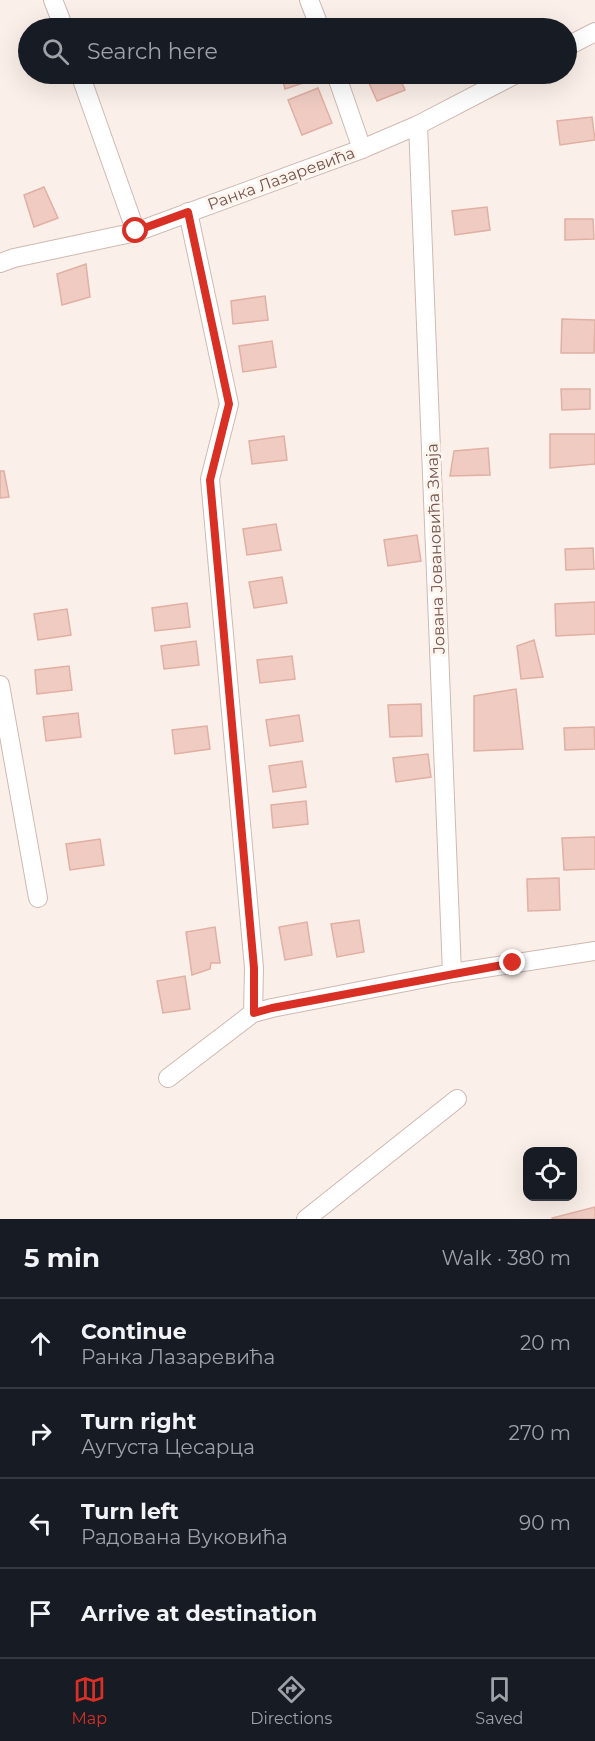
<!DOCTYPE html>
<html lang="en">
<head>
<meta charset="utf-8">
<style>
  body { margin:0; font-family:Montserrat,sans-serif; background:#242831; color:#f1f3f6 }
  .controls { position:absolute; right:18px; bottom:18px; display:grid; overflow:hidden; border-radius:12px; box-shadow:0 6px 24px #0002 }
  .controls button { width:54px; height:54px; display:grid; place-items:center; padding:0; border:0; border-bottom:2px solid #363941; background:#171b24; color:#f1f3f6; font:30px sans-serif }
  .stop { position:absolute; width:18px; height:18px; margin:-14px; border:4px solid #d93025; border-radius:50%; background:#fff }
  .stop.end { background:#d93025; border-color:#fff; box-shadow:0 2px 6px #0008 }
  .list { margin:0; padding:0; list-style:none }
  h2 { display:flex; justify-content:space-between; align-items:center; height:78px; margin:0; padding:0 24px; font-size:26px }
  h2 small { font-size:20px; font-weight:400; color:#9ea1a6 }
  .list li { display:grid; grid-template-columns:39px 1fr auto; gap:18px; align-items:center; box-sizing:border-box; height:90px; padding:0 24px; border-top:2px solid #363941 }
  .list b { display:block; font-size:22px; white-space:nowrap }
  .list p { margin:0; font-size:20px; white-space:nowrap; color:#9ea1a6 }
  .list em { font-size:20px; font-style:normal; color:#9ea1a6 }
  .icon { flex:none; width:33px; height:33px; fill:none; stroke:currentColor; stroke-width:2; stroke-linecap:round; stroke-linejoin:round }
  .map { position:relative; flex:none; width:595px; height:1219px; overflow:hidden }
  .search { position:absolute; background:#171b24; box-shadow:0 6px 24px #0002; left:18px; right:18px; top:18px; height:66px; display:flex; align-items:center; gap:15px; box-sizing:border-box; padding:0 21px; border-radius:33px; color:#9ea1a6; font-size:22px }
  .sheet { height:438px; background:#171b24 }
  nav { display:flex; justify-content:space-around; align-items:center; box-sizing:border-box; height:84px; border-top:2px solid #363941; background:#171b24; font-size:16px; color:#9ea1a6 }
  nav a { display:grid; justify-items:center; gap:3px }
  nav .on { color:#d93025 }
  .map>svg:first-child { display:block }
  .building { fill:#efcbc2; stroke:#e1afa3; stroke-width:1.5 }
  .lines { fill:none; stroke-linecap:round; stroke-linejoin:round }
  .street-casing { stroke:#cfb9b2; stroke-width:20 }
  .street { stroke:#fff; stroke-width:18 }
  .route { stroke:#d93025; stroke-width:8 }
  .labels { text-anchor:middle; stroke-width:6; stroke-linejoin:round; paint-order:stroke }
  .street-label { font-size:16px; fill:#74544e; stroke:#fef5ef }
</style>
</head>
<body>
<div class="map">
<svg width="595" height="1219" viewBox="0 0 595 1219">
  <rect width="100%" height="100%" fill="#fbf0e9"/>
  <!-- building -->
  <g class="building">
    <path d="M 149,19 L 152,28 L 121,28 Z"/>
    <path d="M 281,74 L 310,74 L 312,80 L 285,89 Z"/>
    <path d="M 365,74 L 398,74 L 405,90 L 377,101 Z"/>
    <path d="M 318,88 L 332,123 L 302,135 L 288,100 Z"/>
    <path d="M 592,117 L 595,140 L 560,145 L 557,121 Z"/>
    <path d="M 44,187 L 58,218 L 34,227 L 24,195 Z"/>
    <path d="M 487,207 L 490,230 L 455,235 L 452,211 Z"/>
    <path d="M 565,219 L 593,219 L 594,239 L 565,240 Z"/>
    <path d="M 86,264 L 90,297 L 62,305 L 57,274 Z"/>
    <path d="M 265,296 L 268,320 L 233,324 L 231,301 Z"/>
    <path d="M 562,319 L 595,320 L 594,353 L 561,353 Z"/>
    <path d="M 272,341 L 276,367 L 243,372 L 239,346 Z"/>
    <path d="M 561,389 L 590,389 L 590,409 L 562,410 Z"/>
    <path d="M 550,434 L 595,434 L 595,464 L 550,468 Z"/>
    <path d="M 284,436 L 287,460 L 252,464 L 249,441 Z"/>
    <path d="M 488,448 L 490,475 L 450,476 L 454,451 Z"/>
    <path d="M 0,471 L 4,471 L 9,497 L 0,498 Z"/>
    <path d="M 276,524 L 281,550 L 247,555 L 243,529 Z"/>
    <path d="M 417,535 L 421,561 L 388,566 L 384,540 Z"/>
    <path d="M 593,548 L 594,569 L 566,570 L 565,549 Z"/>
    <path d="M 282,577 L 287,603 L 254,608 L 249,582 Z"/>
    <path d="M 595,602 L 595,634 L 556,636 L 555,604 Z"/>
    <path d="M 187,603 L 190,627 L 155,631 L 152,608 Z"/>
    <path d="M 67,609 L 71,635 L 38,640 L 34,614 Z"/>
    <path d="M 534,640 L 543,677 L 521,679 L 517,646 Z"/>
    <path d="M 196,641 L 199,665 L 164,669 L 161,646 Z"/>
    <path d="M 292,656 L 295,679 L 260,683 L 257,660 Z"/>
    <path d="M 69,666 L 72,690 L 37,694 L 35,670 Z"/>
    <path d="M 516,689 L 523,749 L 474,751 L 474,696 Z"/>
    <path d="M 421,704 L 422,736 L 390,737 L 388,705 Z"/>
    <path d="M 78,713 L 81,737 L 46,741 L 43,717 Z"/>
    <path d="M 299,715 L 303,741 L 270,746 L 266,720 Z"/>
    <path d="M 207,726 L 210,749 L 175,754 L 172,730 Z"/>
    <path d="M 594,727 L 595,749 L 565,750 L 564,728 Z"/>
    <path d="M 428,754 L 431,777 L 396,782 L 393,758 Z"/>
    <path d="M 302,761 L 306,787 L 273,792 L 269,766 Z"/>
    <path d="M 306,801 L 308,824 L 273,828 L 271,805 Z"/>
    <path d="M 595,837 L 595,869 L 564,870 L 562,838 Z"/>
    <path d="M 100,839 L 104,865 L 70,870 L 66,844 Z"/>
    <path d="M 559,878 L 560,910 L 528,911 L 527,879 Z"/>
    <path d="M 359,920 L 364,952 L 337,957 L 331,924 Z"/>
    <path d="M 307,922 L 312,955 L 285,960 L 279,927 Z"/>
    <path d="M 215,927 L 220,963 L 211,963 L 210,969 L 192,975 L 186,932 Z"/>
    <path d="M 185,976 L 190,1009 L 163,1013 L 157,981 Z"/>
    <path d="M 595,1207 L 595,1219 L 552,1219 L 552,1218 Z"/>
  </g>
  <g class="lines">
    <defs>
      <g id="street">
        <path d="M 53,0 L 64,28"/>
        <path d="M 309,0 L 320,28"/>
        <path d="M 566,47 L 595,32"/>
        <path d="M 80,74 L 136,232"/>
        <path d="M 336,74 L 362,149"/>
        <path d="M 418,125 L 452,973"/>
        <path d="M 188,212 L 229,404 L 210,479 L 254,968 L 253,1013"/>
        <path d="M 0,263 L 14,258 L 136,232 L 362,149 L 418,125 L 516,74"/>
        <path d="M 0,685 L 38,898"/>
        <path d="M 168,1078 L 253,1013 L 272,1008 L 452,973 L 595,951"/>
        <path d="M 306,1219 L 457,1099"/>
      </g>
    </defs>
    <!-- street casing -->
    <use href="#street" class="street-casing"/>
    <!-- street -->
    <use href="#street" class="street"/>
  </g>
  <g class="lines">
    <!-- route -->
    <path class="route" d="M 136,231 L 188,212 L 229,404 L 210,480 L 254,968 L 254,1013 L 272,1008 L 513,963"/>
  </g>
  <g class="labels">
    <!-- street labels -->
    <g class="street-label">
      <text transform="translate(281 178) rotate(-20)" y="6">Ранка Лазаревића</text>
      <text transform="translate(435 549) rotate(-92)" y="6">Јована Јовановића Змаја</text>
    </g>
  </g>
</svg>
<div class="controls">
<button><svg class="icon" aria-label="locate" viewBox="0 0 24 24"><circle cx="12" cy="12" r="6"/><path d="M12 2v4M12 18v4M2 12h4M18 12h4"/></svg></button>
</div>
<div class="stop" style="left:136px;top:231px"></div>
<div class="stop end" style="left:513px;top:963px"></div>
<div class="search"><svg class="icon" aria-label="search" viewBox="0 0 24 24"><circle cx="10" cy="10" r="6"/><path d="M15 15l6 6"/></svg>Search here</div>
</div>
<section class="sheet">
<h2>5 min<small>Walk · 380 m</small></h2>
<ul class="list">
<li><svg class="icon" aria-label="ahead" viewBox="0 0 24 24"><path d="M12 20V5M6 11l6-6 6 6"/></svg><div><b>Continue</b><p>Ранка Лазаревића</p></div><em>20 m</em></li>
<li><svg class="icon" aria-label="right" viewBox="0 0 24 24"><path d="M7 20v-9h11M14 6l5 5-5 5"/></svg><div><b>Turn right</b><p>Аугуста Цесарца</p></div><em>270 m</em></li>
<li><svg class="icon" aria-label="left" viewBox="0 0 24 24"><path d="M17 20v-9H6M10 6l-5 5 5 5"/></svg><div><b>Turn left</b><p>Радована Вуковића</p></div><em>90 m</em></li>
<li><svg class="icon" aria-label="arrive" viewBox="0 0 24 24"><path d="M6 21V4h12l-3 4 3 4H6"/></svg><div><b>Arrive at destination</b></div></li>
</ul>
</section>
<nav>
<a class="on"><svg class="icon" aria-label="map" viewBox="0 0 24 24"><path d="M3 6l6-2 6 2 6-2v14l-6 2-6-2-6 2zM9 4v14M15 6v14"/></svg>Map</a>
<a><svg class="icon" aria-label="directions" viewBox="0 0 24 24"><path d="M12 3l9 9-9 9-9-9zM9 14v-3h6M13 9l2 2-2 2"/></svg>Directions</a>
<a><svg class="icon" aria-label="saved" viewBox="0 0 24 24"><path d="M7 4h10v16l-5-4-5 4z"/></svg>Saved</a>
</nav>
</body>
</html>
